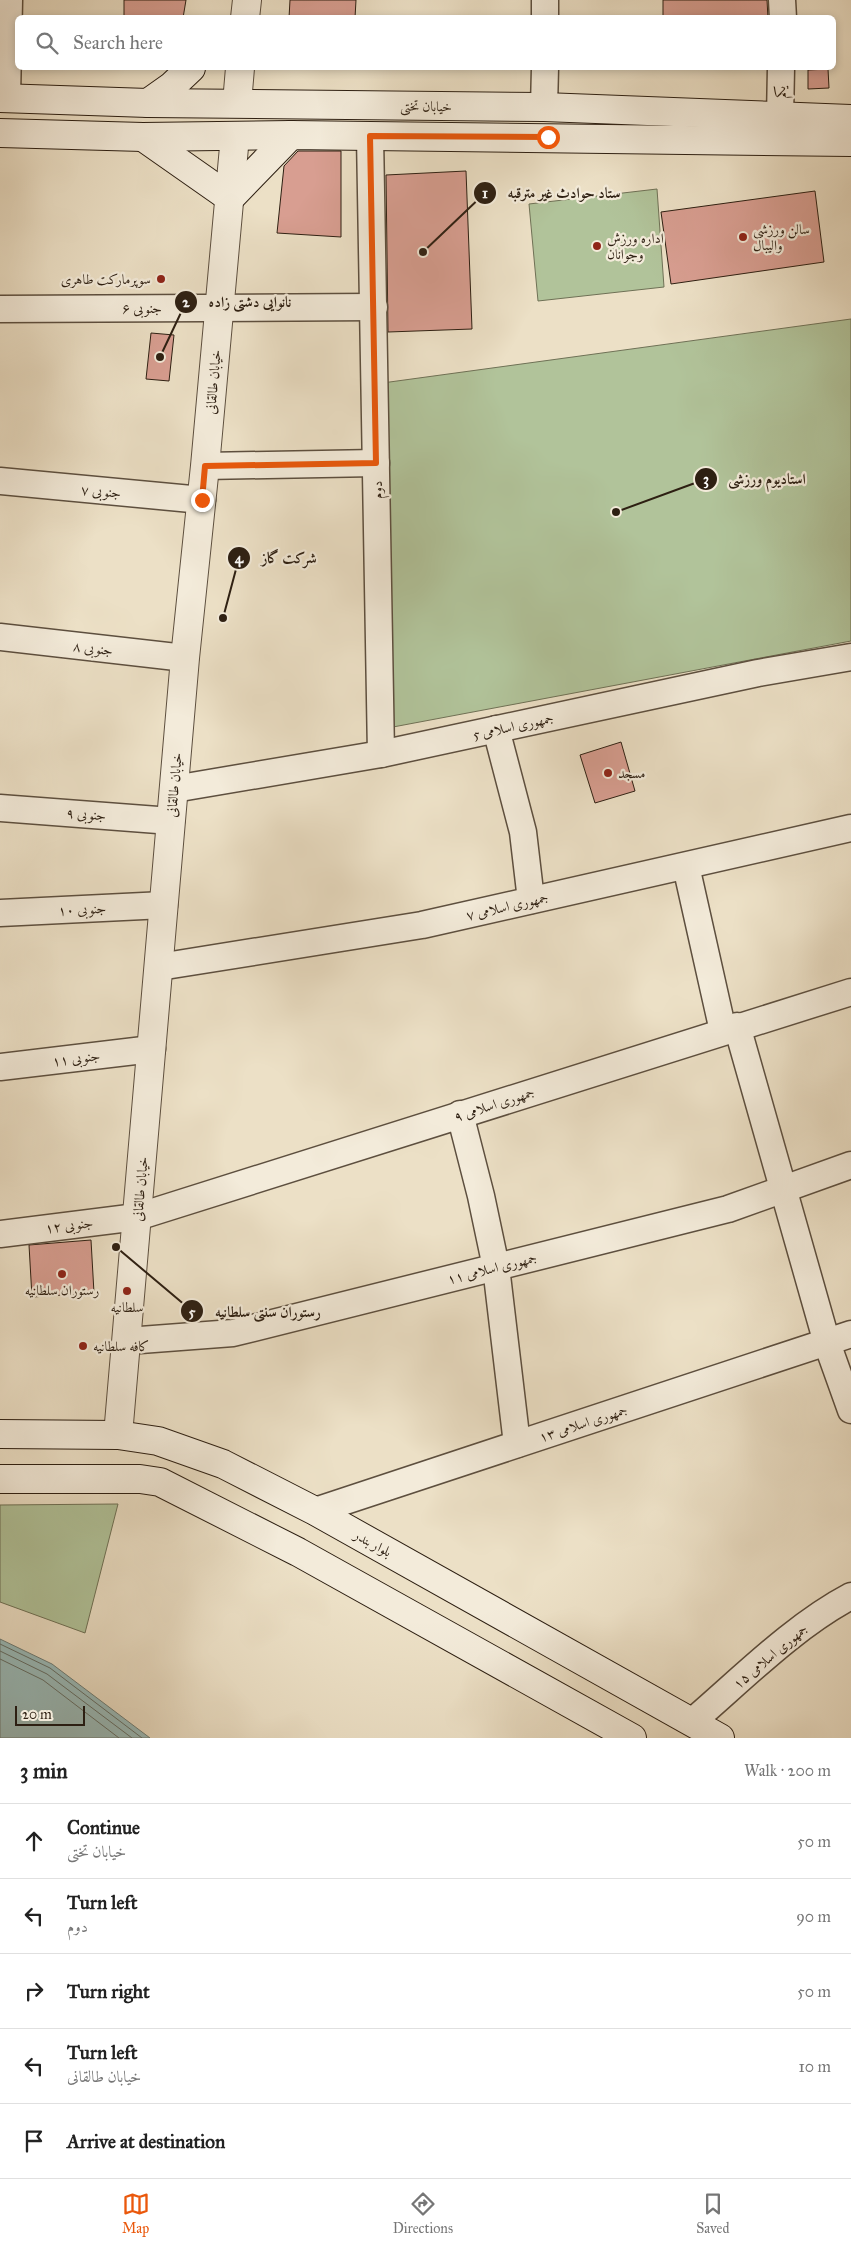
<!DOCTYPE html>
<html lang="en">
<head>
<meta charset="utf-8">
<style>
  body { margin:0; font-family:"IM FELL Great Primer",Amiri,serif; background:#f6f6f6; color:#222 }
  .scale { position:absolute; left:15px; bottom:12px; width:70px; box-sizing:border-box; padding-left:5px; border:2px solid #2d1f12; border-top:0; font-size:14px; line-height:18px; white-space:nowrap; color:#2d1f12; -webkit-text-stroke:4px #f3ebda; paint-order:stroke }
  .stop { position:absolute; width:15px; height:15px; margin:-11px; border:4px solid #ea580c; border-radius:50%; background:#fff }
  .stop.end { background:#ea580c; border-color:#fff; box-shadow:0 1px 5px #0008 }
  .list { margin:0; padding:0; list-style:none }
  h2 { display:flex; justify-content:space-between; align-items:center; height:65px; margin:0; padding:0 20px; font-size:21px }
  h2 small { font-size:16px; font-weight:400; color:#767676 }
  .list li { display:grid; grid-template-columns:32px 1fr auto; gap:15px; align-items:center; box-sizing:border-box; height:75px; padding:0 20px; border-top:1px solid #e0e0e0 }
  .list b { display:block; font-size:19px; white-space:nowrap }
  .list p { margin:0; font-size:16px; white-space:nowrap; color:#767676 }
  .list em { font-size:16px; font-style:normal; color:#767676 }
  .icon { flex:none; width:28px; height:28px; fill:none; stroke:currentColor; stroke-width:2; stroke-linecap:round; stroke-linejoin:round }
  .map { position:relative; flex:none; width:851px; height:1738px; overflow:hidden }
  .search { position:absolute; background:#fff; box-shadow:0 2px 8px #0003; left:15px; right:15px; top:15px; height:55px; display:flex; align-items:center; gap:12px; box-sizing:border-box; padding:0 18px; border-radius:8px; color:#767676; font-size:19px }
  .sheet { height:440px; background:#fff }
  nav { display:flex; justify-content:space-around; align-items:center; box-sizing:border-box; height:70px; border-top:1px solid #e0e0e0; background:#fff; font-size:14px; color:#767676 }
  nav a { display:grid; justify-items:center; gap:2px }
  nav .on { color:#ea580c }
  .map>svg:first-child { display:block }
  .green { fill:#b1c39a; stroke:#6f7156 }
  .water { fill:#9abcbb; stroke:#6e7d77 }
  .lines { fill:none; stroke-linecap:round; stroke-linejoin:round }
  .shore { stroke:#646e66; stroke-width:1 }
  .building { fill:#d89e91; stroke:#2d1f12 }
  .minor-casing { stroke:#5d4f3f; stroke-width:29 }
  .tertiary-casing { stroke:#5d4f3f; stroke-width:30 }
  .secondary-casing { stroke:#2d1f12; stroke-width:30 }
  .minor { stroke:#f3ebda; stroke-width:26 }
  .tertiary { stroke:#f3ebda; stroke-width:28 }
  .secondary { stroke:#f3ebda; stroke-width:28 }
  .route { stroke:#ea580c; stroke-width:6 }
  .poi-dot { fill:#8f2418; stroke:#f3ebda; stroke-width:2 }
  .labels { text-anchor:middle; stroke-width:4.5; stroke-linejoin:round; paint-order:stroke }
  .street-label { font-size:14px; fill:#2d1f12; stroke:#f3ebda }
  .poi-label { font-size:14px; fill:#2d1f12; stroke:#f3ebda; text-anchor:start }
  .leader { fill:none; stroke:#2d1f12; stroke-width:2 }
  .callout-dot { fill:#2d1f12; stroke:#f3ebda; stroke-width:2 }
  .mark-label { font-size:15px; text-anchor:middle; font-weight:bold; fill:#fff }
  .callout-label { font-size:15px; text-anchor:middle; font-weight:bold; fill:#2d1f12; stroke:#f3ebda; stroke-width:4.5; stroke-linejoin:round; paint-order:stroke }
</style>
</head>
<body>
<div class="map">
<svg width="851" height="1738" viewBox="0 0 851 1738">
  <rect width="100%" height="100%" fill="#ece0c6"/>
  <filter id="stains"><feTurbulence type="fractalNoise" baseFrequency=".004" numOctaves="4"/><feColorMatrix values="0 0 0 0 .2 0 0 0 0 .09 0 0 0 0 .02 0 0 0 .5 -.17"/></filter>
  <radialGradient id="worn" r=".72"><stop offset=".6" stop-color="#630" stop-opacity="0"/><stop offset="1" stop-color="#630" stop-opacity=".3"/></radialGradient>
  <!-- green -->
  <g class="green">
    <path d="M 657,189 L 664,287 L 538,301 L 529,204 Z"/>
    <path d="M 851,319 L 851,641 L 393,727 L 375,384 Z"/>
    <path d="M 118,1504 L 85,1633 L 0,1602 L 0,1505 Z"/>
  </g>
  <!-- water -->
  <path class="water" d="M 0,1639 L 52,1664 L 150,1738 L 0,1738 Z"/>
  <g class="lines">
    <!-- shore -->
    <g class="shore">
      <path d="M 0,1644 L 50,1668 L 142,1738"/>
      <path d="M 0,1651 L 47,1674 L 132,1738"/>
      <path d="M 0,1659 L 43,1680 L 119,1738"/>
    </g>
  </g>
  <!-- building -->
  <g class="building">
    <path d="M 124,0 L 186,0 L 183,18 L 124,18 Z"/>
    <path d="M 290,0 L 356,0 L 355,18 L 289,18 Z"/>
    <path d="M 663,0 L 767,0 L 768,18 L 663,18 Z"/>
    <path d="M 828,69 L 829,88 L 808,89 L 808,70 Z"/>
    <path d="M 298,151 L 341,151 L 341,237 L 277,233 L 284,166 Z"/>
    <path d="M 466,171 L 472,329 L 388,332 L 386,175 Z"/>
    <path d="M 815,191 L 824,262 L 671,284 L 661,212 Z"/>
    <path d="M 151,333 L 174,335 L 169,381 L 146,379 Z"/>
    <path d="M 621,742 L 635,791 L 595,803 L 580,755 Z"/>
    <path d="M 91,1240 L 94,1293 L 32,1297 L 29,1245 Z"/>
  </g>
  <g class="lines">
    <defs>
      <g id="minor">
        <path d="M 782,0 L 783,18"/>
        <path d="M 545,18 L 545,0"/>
        <path d="M 7,97 L 9,0"/>
        <path d="M 544,107 L 545,68"/>
        <path d="M 780,117 L 781,68"/>
        <path d="M 370,136 L 381,754"/>
        <path d="M 0,309 L 374,307"/>
        <path d="M 205,466 L 376,463"/>
        <path d="M 0,481 L 202,500"/>
        <path d="M 0,637 L 185,658"/>
        <path d="M 496,729 L 523,832 L 531,900"/>
        <path d="M 174,789 L 381,754 L 758,673 L 851,657"/>
        <path d="M 0,808 L 171,821"/>
        <path d="M 686,866 L 723,1031"/>
        <path d="M 0,913 L 164,905"/>
        <path d="M 159,967 L 422,925 L 851,828"/>
        <path d="M 737,1026 L 827,1343 L 851,1410"/>
        <path d="M 0,1067 L 152,1049"/>
        <path d="M 460,1114 L 481,1196 L 496,1267 L 517,1444"/>
        <path d="M 0,1234 L 137,1217 L 851,992"/>
        <path d="M 127,1341 L 233,1333 L 728,1209 L 851,1165"/>
        <path d="M 315,1511 L 851,1334"/>
        <path d="M 693,1721 C 742,1679 794,1626 851,1596"/>
      </g>
      <g id="tertiary">
        <path d="M 245,18 L 247,0"/>
        <path d="M 237,103 L 240,68"/>
        <path d="M 118,1435 L 185,658 L 205,466 L 235,136"/>
      </g>
      <g id="secondary">
        <path d="M 0,98 L 148,103 L 544,107 L 851,119"/>
        <path d="M 148,103 L 172,86 L 191,68"/>
        <path d="M 0,133 L 143,137 L 291,135 L 851,142"/>
        <path d="M 143,137 L 230,198 L 291,135"/>
        <path d="M 0,1434 L 118,1435 L 158,1441 L 223,1464 L 315,1511 L 720,1738"/>
        <path d="M 0,1479 L 140,1479 L 160,1482 L 298,1552 L 632,1738"/>
      </g>
    </defs>
    <!-- minor casing -->
    <use href="#minor" class="minor-casing"/>
    <!-- tertiary casing -->
    <use href="#tertiary" class="tertiary-casing"/>
    <!-- secondary casing -->
    <use href="#secondary" class="secondary-casing"/>
    <!-- minor -->
    <use href="#minor" class="minor"/>
    <!-- tertiary -->
    <use href="#tertiary" class="tertiary"/>
    <!-- secondary -->
    <use href="#secondary" class="secondary"/>
  </g>
  <g class="lines">
    <!-- route -->
    <path class="route" d="M 202,500 L 205,466 L 376,463 L 370,136 L 548,137"/>
  </g>
  <!-- markers -->
  <g class="poi-dot">
    <circle cx="743" cy="237" r="5"/>
    <circle cx="597" cy="246" r="5"/>
    <circle cx="161" cy="279" r="5"/>
    <circle cx="608" cy="773" r="5"/>
    <circle cx="62" cy="1274" r="5"/>
    <circle cx="127" cy="1291" r="5"/>
    <circle cx="83" cy="1346" r="5"/>
  </g>
  <g class="labels">
    <!-- street labels -->
    <g class="street-label">
      <text transform="translate(780 92) rotate(-88)" y="5">یکم</text>
      <text transform="translate(426 106) rotate(1)" y="5">خیابان تختی</text>
      <text x="142" y="313">۶ جنوبی</text>
      <text transform="translate(213 382) rotate(-85)" y="5">خیابان طالقانی</text>
      <text transform="translate(377 490) rotate(-91)" y="5">دوم</text>
      <text transform="translate(101 491) rotate(5)" y="5">۷ جنوبی</text>
      <text transform="translate(93 648) rotate(7)" y="5">۸ جنوبی</text>
      <text transform="translate(513 726) rotate(-12)" y="5">جمهوری اسلامی 5</text>
      <text transform="translate(174 785) rotate(-85)" y="5">خیابان طالقانی</text>
      <text transform="translate(86 814) rotate(4)" y="5">۹ جنوبی</text>
      <text transform="translate(507 906) rotate(-13)" y="5">جمهوری اسلامی ۷</text>
      <text transform="translate(82 909) rotate(-3)" y="5">۱۰ جنوبی</text>
      <text transform="translate(76 1058) rotate(-7)" y="5">۱۱ جنوبی</text>
      <text transform="translate(494 1104) rotate(-18)" y="5">جمهوری اسلامی ۹</text>
      <text transform="translate(140 1189) rotate(-85)" y="5">خیابان طالقانی</text>
      <text transform="translate(69 1225) rotate(-7)" y="5">۱۲ جنوبی</text>
      <text transform="translate(492 1268) rotate(-14)" y="5">جمهوری اسلامی ۱۱</text>
      <text transform="translate(583 1423) rotate(-18)" y="5">جمهوری اسلامی ۱۳</text>
      <text transform="translate(373 1543) rotate(29)" y="5">بلوار بندر</text>
      <text transform="translate(770 1656) rotate(-40)" y="5">جمهوری اسلامی ۱۵</text>
    </g>
    <!-- poi labels -->
    <g class="poi-label">
      <text x="753" y="234">سالن ورزشی<tspan x="753" dy="16">والیبال</tspan></text>
      <text x="607" y="243">اداره ورزش<tspan x="607" dy="16">وجوانان</tspan></text>
      <text x="151" y="284" text-anchor="end">سوپرمارکت طاهری</text>
      <text x="618" y="778">مسجد</text>
      <text x="62" y="1295" text-anchor="middle">رستوران سلطانیه</text>
      <text x="127" y="1312" text-anchor="middle">سلطانيه</text>
      <text x="93" y="1351">کافه سلطانیه</text>
    </g>
  </g>
  <!-- callouts -->
  <path class="leader" d="M423 252L485 193M160 357L186 302M616 512L706 479M223 618L239 558M116 1247L192 1311"/>
  <g class="callout-dot">
    <circle cx="423" cy="252" r="5"/>
    <circle cx="160" cy="357" r="5"/>
    <circle cx="616" cy="512" r="5"/>
    <circle cx="223" cy="618" r="5"/>
    <circle cx="116" cy="1247" r="5"/>
    <circle cx="485" cy="193" r="12"/>
    <circle cx="186" cy="302" r="12"/>
    <circle cx="706" cy="479" r="12"/>
    <circle cx="239" cy="558" r="12"/>
    <circle cx="192" cy="1311" r="12"/>
  </g>
  <g class="mark-label">
    <text x="485" y="198">1</text>
    <text x="186" y="307">2</text>
    <text x="706" y="484">3</text>
    <text x="239" y="563">4</text>
    <text x="192" y="1317">5</text>
  </g>
  <g class="callout-label">
    <text x="564" y="198">ستاد حوادث غیر مترقبه</text>
    <text x="250" y="307">نانوایی دشتی زاده</text>
    <text x="767" y="484">استادیوم ورزشی</text>
    <text x="289" y="563">شرکت گاز</text>
    <text x="268" y="1317">رستوران سنتی سلطانیه</text>
  </g>
  <rect width="100%" height="100%" filter="url(#stains)"/>
  <rect width="100%" height="100%" fill="url(#worn)"/>
</svg>
<div class="scale">20 m</div>
<div class="stop" style="left:548px;top:137px"></div>
<div class="stop end" style="left:202px;top:500px"></div>
<div class="search"><svg class="icon" aria-label="search" viewBox="0 0 24 24"><circle cx="10" cy="10" r="6"/><path d="M15 15l6 6"/></svg>Search here</div>
</div>
<section class="sheet">
<h2>3 min<small>Walk · 200 m</small></h2>
<ul class="list">
<li><svg class="icon" aria-label="ahead" viewBox="0 0 24 24"><path d="M12 20V5M6 11l6-6 6 6"/></svg><div><b>Continue</b><p>خیابان تختی</p></div><em>50 m</em></li>
<li><svg class="icon" aria-label="left" viewBox="0 0 24 24"><path d="M17 20v-9H6M10 6l-5 5 5 5"/></svg><div><b>Turn left</b><p>دوم</p></div><em>90 m</em></li>
<li><svg class="icon" aria-label="right" viewBox="0 0 24 24"><path d="M7 20v-9h11M14 6l5 5-5 5"/></svg><div><b>Turn right</b></div><em>50 m</em></li>
<li><svg class="icon" aria-label="left" viewBox="0 0 24 24"><path d="M17 20v-9H6M10 6l-5 5 5 5"/></svg><div><b>Turn left</b><p>خیابان طالقانی</p></div><em>10 m</em></li>
<li><svg class="icon" aria-label="arrive" viewBox="0 0 24 24"><path d="M6 21V4h12l-3 4 3 4H6"/></svg><div><b>Arrive at destination</b></div></li>
</ul>
</section>
<nav>
<a class="on"><svg class="icon" aria-label="map" viewBox="0 0 24 24"><path d="M3 6l6-2 6 2 6-2v14l-6 2-6-2-6 2zM9 4v14M15 6v14"/></svg>Map</a>
<a><svg class="icon" aria-label="directions" viewBox="0 0 24 24"><path d="M12 3l9 9-9 9-9-9zM9 14v-3h6M13 9l2 2-2 2"/></svg>Directions</a>
<a><svg class="icon" aria-label="saved" viewBox="0 0 24 24"><path d="M7 4h10v16l-5-4-5 4z"/></svg>Saved</a>
</nav>
</body>
</html>
